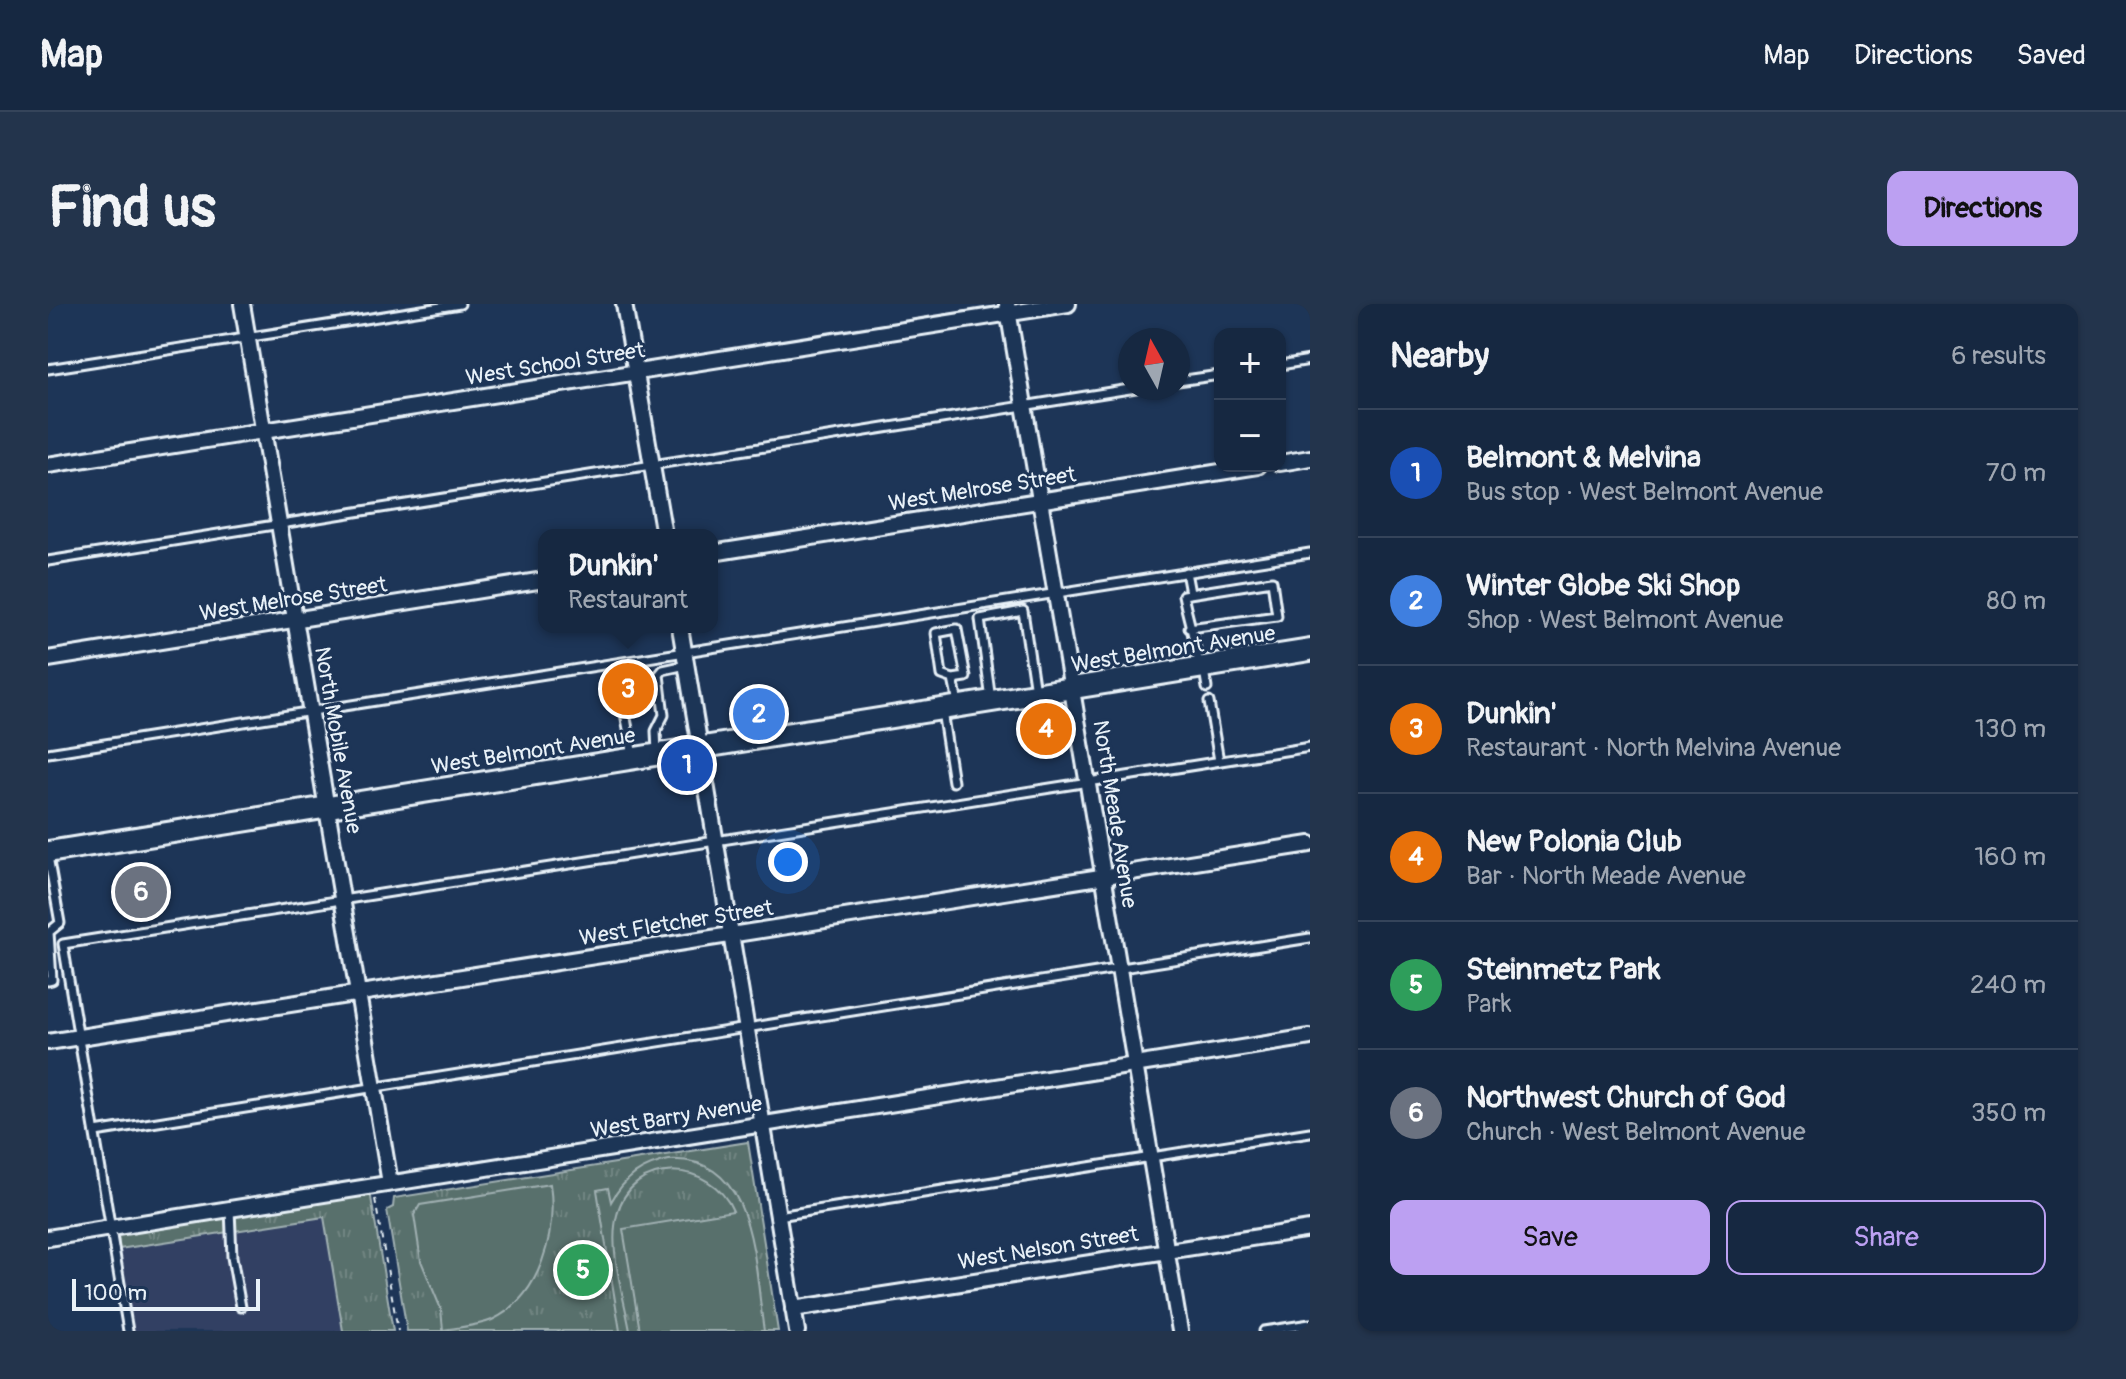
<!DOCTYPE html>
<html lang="en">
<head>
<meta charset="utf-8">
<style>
  body { margin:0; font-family:Pangolin,sans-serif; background:#23344c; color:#f1f3f6 }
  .controls { position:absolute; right:24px; top:24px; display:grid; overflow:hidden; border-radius:16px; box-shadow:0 2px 6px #0004 }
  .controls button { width:72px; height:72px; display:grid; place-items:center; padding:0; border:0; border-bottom:2px solid #35445a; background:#162841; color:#f1f3f6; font:40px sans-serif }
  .compass { position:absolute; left:1070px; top:24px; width:72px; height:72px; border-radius:50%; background:#162841; box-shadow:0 2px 6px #0004; rotate:352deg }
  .scale { position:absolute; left:24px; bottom:20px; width:188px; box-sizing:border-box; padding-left:8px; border:4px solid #e8f1f8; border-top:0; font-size:22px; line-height:28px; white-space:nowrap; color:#e8f1f8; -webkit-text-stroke:6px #1d3557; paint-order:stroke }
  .you { position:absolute; left:740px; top:558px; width:28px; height:28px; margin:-20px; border:6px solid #fff; border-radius:50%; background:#1a73e8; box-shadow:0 0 0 12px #1a73e833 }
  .badge { display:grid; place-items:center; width:52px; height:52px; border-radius:50%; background:#bca0f2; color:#fff; font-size:26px; font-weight:700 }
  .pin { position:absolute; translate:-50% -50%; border:4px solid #fff; box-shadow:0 2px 8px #0006 }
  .popup { position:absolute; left:490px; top:225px; width:180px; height:104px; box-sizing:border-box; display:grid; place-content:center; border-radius:16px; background:#162841; filter:drop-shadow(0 2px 6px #0005); font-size:26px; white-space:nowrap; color:#9ea6b1 }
  .popup b { font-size:30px; color:#f1f3f6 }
  .popup::after { content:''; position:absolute; left:50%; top:100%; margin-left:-16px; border:16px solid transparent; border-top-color:#162841 }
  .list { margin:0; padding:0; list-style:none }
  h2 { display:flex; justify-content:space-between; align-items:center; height:104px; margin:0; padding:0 32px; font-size:34px }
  h2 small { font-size:26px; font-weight:400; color:#9ea6b1 }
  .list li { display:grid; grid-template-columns:52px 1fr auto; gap:24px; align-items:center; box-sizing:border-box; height:128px; padding:0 32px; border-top:2px solid #35445a }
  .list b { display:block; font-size:30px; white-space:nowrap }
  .list p { margin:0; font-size:26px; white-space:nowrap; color:#9ea6b1 }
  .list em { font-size:26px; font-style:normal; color:#9ea6b1 }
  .actions { display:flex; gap:16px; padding:24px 32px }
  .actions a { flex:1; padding:18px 0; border:2px solid #bca0f2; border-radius:16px; text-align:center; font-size:28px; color:#bca0f2 }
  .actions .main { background:#bca0f2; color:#111 }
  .map { position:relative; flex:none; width:1262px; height:1027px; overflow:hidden; border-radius:16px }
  header { display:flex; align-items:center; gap:48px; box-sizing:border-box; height:112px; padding:0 40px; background:#162841; border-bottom:2px solid #35445a }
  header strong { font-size:38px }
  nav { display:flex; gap:44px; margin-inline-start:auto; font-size:28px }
  .intro { display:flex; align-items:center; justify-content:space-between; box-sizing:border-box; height:192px; padding:0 48px }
  h1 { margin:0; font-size:56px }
  .button { padding:20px 36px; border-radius:16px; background:#bca0f2; color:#111; font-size:28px; font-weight:700 }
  main { display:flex; gap:48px; padding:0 48px }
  aside { flex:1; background:#162841; border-radius:16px; box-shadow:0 2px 6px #0004 }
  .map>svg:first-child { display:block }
  .built { fill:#314163 }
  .park { fill:url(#park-tufts); stroke:#a0b0b2; stroke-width:2 }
  .garden { fill:#59706c; stroke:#a0b0b2; stroke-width:2 }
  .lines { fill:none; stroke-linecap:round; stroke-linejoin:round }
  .lane-casing { stroke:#e8f1f8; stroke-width:13 }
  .street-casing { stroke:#e8f1f8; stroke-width:20 }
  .secondary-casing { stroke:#e8f1f8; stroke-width:26 }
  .path { stroke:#e8f1f8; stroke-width:2; stroke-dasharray:6 6; stroke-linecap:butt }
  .lane { stroke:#1d3557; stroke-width:7 }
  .street { stroke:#1d3557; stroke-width:14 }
  .secondary { stroke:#1d3557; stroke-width:20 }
  .labels { text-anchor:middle; stroke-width:6; stroke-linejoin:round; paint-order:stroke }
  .street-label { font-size:22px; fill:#e8f1f8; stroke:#1d3557 }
</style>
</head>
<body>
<header>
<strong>Map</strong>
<nav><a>Map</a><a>Directions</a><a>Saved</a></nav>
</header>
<div class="intro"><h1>Find us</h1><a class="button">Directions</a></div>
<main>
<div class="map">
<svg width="1262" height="1027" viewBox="0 0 1262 1027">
  <defs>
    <pattern id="park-tufts" width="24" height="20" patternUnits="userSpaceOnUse" patternTransform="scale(2)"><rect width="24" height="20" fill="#59706c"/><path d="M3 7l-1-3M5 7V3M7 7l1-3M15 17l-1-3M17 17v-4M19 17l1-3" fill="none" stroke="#718582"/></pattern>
  </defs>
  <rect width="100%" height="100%" fill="#1d3557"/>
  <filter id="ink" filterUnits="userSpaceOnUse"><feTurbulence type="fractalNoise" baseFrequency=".0125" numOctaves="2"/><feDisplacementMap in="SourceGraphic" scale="16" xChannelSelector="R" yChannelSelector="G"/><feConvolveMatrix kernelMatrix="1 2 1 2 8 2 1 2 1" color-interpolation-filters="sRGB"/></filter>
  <g filter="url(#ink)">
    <!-- built -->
    <path class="built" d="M 276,913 L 295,1027 L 86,1027 L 71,945 Z"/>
    <!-- park -->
    <g class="park">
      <path d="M 700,838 L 730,1027 L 359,1027 L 339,906 L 345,903 L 346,894 Z"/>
      <path d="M 322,887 L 345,1027 L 295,1027 L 276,913 L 71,945 L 70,927 Z"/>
    </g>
    <!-- garden -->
    <g class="garden">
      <path d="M 621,856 C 710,851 706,965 716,1027 L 592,1027 L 575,925 L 685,907 C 663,855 583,852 569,911 C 560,946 576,992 582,1027 L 572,1027 L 549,886 L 560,884 L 563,898 C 576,874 594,861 621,856 Z"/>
      <path d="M 502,880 C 509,928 493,993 444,1016 C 430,1022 411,1023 395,1026 L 393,1005 L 373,957 L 366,911 L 372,901 Z"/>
    </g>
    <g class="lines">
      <defs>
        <g id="lane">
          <path d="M 1232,61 L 1262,56"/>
          <path d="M 0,65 L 412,0"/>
          <path d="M 1130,77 L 1172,71"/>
          <path d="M 0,257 L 1088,84"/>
          <path d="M 1138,268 L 1142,289"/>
          <path d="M 1141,324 L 1229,312 L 1224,277 L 1135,291 C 1140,315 1147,336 1151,360"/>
          <path d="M 1156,366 L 1159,384"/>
          <path d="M 905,375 L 894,371 L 888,329 L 909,325 L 918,373 L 905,375 L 910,399"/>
          <path d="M 943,396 L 932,315 L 975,307 L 987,388"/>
          <path d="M 1161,398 L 1171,457"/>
          <path d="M 894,407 L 905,478"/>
          <path d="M 577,409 L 585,452"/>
          <path d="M 0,449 L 1262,249"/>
          <path d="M 609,449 L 608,427 L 616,411 L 611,371 L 615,366 L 638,361"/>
          <path d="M 0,552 L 12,619 L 1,628 L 4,676 L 0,677"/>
          <path d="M 47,828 L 1262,634"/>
          <path d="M 182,905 L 184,953 L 193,1003"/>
          <path d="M 730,912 L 1262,828"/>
          <path d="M 80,1027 L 15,640 L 1262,443"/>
          <path d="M 1216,1027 L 1262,1020"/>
        </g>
        <g id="street">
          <path d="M 194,0 L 342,879"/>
          <path d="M 576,0 L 616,231"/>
          <path d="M 959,0 L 1132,1027"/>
          <path d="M 1232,159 L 1262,154"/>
          <path d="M 0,161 L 1020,0"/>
          <path d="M 664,249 L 1210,162"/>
          <path d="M 632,323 L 749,1027"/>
          <path d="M 0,355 L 496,276"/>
          <path d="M 0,738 L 1262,540"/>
          <path d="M 0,934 L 1262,733"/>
          <path d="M 745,1005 L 1262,925"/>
        </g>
        <path id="secondary" d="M 0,548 L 1262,346"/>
      </defs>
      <!-- lane casing -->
      <use href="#lane" class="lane-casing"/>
      <!-- street casing -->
      <use href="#street" class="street-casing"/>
      <!-- secondary casing -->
      <use href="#secondary" class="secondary-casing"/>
      <!-- path -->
      <path class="path" d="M 327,895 L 350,1027"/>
      <!-- lane -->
      <use href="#lane" class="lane"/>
      <!-- street -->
      <use href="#street" class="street"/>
      <!-- secondary -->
      <use href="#secondary" class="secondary"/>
    </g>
  </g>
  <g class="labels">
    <!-- street labels -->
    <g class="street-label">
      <text transform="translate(507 59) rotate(-9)" y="8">West School Street</text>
      <text transform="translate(934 184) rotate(-9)" y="8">West Melrose Street</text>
      <text transform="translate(245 294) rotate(-9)" y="8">West Melrose Street</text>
      <text transform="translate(1125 344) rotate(-9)" y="8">West Belmont Avenue</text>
      <text transform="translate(291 436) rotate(80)" y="8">North Mobile Avenue</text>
      <text transform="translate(485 446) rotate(-9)" y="8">West Belmont Avenue</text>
      <text transform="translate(1068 510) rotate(81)" y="8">North Meade Avenue</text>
      <text transform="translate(628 618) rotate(-9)" y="8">West Fletcher Street</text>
      <text transform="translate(628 812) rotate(-9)" y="8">West Barry Avenue</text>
      <text transform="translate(1000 943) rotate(-9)" y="8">West Nelson Street</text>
    </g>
  </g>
</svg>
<div class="controls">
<button>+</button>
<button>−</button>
</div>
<svg class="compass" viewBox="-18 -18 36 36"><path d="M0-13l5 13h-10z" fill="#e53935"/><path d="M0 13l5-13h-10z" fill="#9ea6b1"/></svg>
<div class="scale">100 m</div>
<div class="you"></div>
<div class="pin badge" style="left:639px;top:461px;background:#1a4fb4">1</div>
<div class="pin badge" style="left:711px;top:410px;background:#3f7fe0">2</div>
<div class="pin badge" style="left:580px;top:385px;background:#e8710a">3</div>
<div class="popup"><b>Dunkin'</b>Restaurant</div>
<div class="pin badge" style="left:998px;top:425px;background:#e8710a">4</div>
<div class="pin badge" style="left:535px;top:966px;background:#2e9e5b">5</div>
<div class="pin badge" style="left:93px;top:588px;background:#6b7280">6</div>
</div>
<aside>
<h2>Nearby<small>6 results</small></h2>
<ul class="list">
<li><span class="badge" style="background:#1a4fb4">1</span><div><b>Belmont &amp; Melvina</b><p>Bus stop · West Belmont Avenue</p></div><em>70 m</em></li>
<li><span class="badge" style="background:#3f7fe0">2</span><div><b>Winter Globe Ski Shop</b><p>Shop · West Belmont Avenue</p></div><em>80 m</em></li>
<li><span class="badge" style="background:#e8710a">3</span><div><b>Dunkin'</b><p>Restaurant · North Melvina Avenue</p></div><em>130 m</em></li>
<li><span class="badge" style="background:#e8710a">4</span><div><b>New Polonia Club</b><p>Bar · North Meade Avenue</p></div><em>160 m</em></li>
<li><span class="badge" style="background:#2e9e5b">5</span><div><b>Steinmetz Park</b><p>Park</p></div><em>240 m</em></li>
<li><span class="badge" style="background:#6b7280">6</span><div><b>Northwest Church of God</b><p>Church · West Belmont Avenue</p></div><em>350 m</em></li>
</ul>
<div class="actions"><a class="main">Save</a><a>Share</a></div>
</aside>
</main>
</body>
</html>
